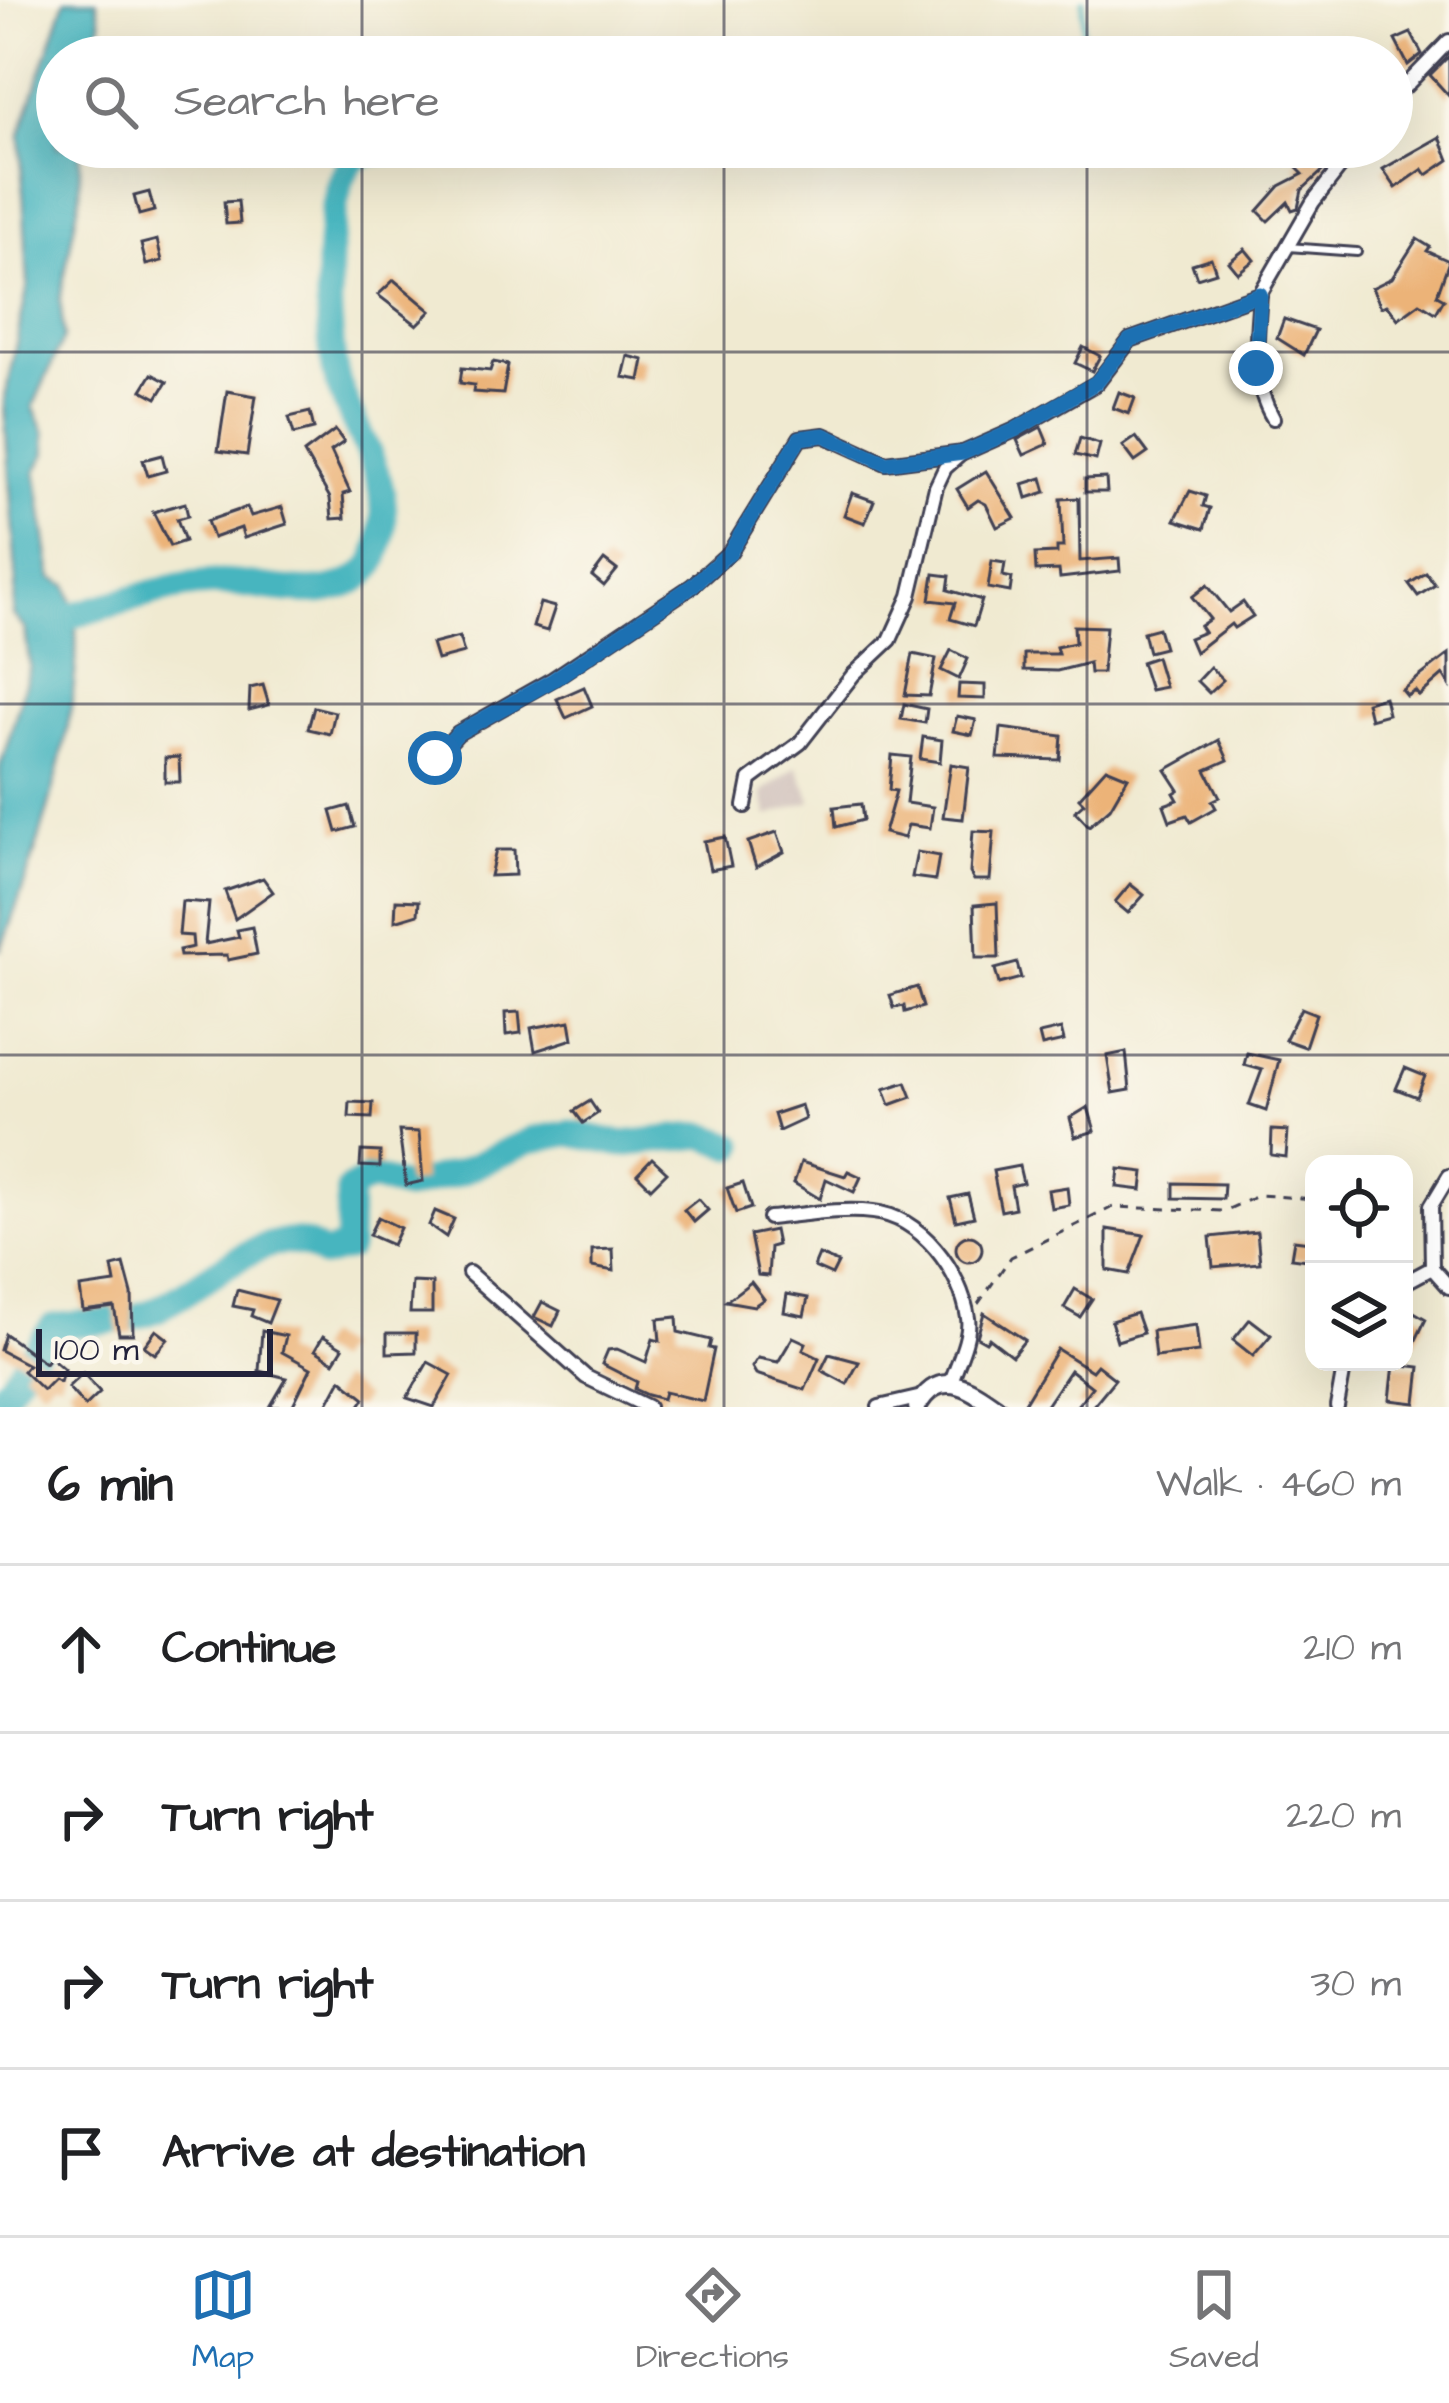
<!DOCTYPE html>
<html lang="en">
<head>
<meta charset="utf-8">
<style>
  body { margin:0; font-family:"Architects Daughter",sans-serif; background:#f2f2f2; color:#202124 }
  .controls { position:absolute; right:36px; bottom:36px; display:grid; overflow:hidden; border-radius:24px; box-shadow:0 12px 48px #0002 }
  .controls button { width:108px; height:108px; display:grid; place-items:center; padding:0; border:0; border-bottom:3px solid #e0e0e0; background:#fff; color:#202124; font:60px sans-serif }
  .scale { position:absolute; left:36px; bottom:30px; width:237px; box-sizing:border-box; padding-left:12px; border:6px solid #22223b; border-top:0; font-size:33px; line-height:42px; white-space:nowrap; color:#22223b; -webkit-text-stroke:9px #fbf7ec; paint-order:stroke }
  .stop { position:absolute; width:36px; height:36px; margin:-27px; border:9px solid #1f6fb2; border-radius:50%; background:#fff }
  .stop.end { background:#1f6fb2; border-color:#fff; box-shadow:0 3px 12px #0008 }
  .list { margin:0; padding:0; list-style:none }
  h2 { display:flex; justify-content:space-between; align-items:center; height:156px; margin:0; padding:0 48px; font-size:51px }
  h2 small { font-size:39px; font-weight:400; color:#757577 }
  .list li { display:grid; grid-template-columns:78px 1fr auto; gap:36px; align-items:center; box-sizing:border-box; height:168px; padding:0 48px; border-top:3px solid #e0e0e0 }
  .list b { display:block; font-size:45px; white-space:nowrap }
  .list em { font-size:39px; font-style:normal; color:#757577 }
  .icon { flex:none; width:66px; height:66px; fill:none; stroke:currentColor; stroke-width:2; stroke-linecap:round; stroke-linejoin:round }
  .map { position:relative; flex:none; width:1449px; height:1407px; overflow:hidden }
  .search { position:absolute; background:#fff; box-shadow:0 12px 48px #0002; left:36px; right:36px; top:36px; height:132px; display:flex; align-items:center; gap:30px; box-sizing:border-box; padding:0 42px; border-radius:66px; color:#757577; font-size:45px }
  .sheet { height:828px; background:#fff }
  nav { display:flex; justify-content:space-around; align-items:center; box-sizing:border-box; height:168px; border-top:3px solid #e0e0e0; background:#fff; font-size:33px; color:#757577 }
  nav a { display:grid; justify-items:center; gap:6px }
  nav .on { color:#1f6fb2 }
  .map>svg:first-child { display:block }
  .industrial { fill:#cfc0ba }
  .water { fill:#46b5bf; stroke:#346c7d; stroke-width:3 }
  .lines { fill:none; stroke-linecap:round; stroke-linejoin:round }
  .stream { stroke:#46b5bf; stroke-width:4.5 }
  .river { stroke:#46b5bf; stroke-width:27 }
  .building { fill:#ecb378 }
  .lane-casing { stroke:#414052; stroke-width:12 }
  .street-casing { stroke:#414052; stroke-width:18 }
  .secondary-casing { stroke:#414052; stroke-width:22 }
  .path { stroke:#414052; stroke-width:3; stroke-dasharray:9 9; stroke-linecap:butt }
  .lane { stroke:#fff; stroke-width:6 }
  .street { stroke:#fff; stroke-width:12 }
  .secondary { stroke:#fff; stroke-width:16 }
  .route { stroke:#1f6fb2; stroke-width:15 }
  .grid { fill:none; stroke:#22223b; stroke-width:3; stroke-opacity:0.55 }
</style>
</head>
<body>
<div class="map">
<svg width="1449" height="1407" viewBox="0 0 1449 1407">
  <rect width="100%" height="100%" fill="#fbf7ec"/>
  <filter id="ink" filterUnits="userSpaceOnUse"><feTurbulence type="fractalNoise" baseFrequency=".00833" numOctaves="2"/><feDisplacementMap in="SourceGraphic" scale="24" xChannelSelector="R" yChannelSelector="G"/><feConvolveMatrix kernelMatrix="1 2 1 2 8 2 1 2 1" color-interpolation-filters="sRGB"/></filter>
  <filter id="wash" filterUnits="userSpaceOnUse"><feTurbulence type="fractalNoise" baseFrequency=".004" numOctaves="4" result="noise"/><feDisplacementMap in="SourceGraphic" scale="48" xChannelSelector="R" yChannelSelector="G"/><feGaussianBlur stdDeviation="2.7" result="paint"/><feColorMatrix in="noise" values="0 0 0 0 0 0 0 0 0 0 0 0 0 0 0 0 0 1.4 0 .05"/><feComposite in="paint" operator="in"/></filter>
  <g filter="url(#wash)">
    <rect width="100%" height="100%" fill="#f0ead1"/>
    <!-- industrial -->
    <path class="industrial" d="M 797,766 L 812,801 L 768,816 L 762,793 Z"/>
    <!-- water -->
    <path class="water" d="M 65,0 L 97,0 L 101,23 L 89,57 L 57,57 L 57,147 L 80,147 L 80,195 L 60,299 L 64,337 L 33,407 L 45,433 L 46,453 L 36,471 L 52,578 L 67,585 C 101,672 33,865 0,951 L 0,768 L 30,667 L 25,629 L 13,615 L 16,576 L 4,402 L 28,285 L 20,135 Z"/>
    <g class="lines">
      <!-- stream -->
      <g class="stream">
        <path d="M 1082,57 L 1083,0"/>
        <path d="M 389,150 L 696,157 L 787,147"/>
      </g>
      <!-- river -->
      <g class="river">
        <path d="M 69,616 C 123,603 181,578 238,584 C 279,588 326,602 362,576 C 374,567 376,560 380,546 C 397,481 356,440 338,382 C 325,343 321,186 355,159 C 363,152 378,152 389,150"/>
        <path d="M 0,1400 L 52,1327 C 84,1322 122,1323 153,1311 C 200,1292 273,1211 323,1255 L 348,1248 L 349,1190 L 371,1178 L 405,1188 L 458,1173 L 532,1140 L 570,1133 L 622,1144 L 703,1135 L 733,1146"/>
      </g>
    </g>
    <g id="blocks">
      <!-- building -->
      <g class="building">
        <path d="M 1411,33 L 1422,54 L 1408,65 L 1395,40 Z"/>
        <path d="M 1449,56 L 1449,96 L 1430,75 Z"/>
        <path d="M 1440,137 L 1449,160 L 1427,175 L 1423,169 L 1396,188 L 1383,169 Z"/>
        <path d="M 1310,151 L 1329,165 L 1302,190 L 1298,208 L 1292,210 L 1288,202 L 1268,221 L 1258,211 L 1280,186 L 1303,174 L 1295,166 Z"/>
        <path d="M 149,192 L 154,211 L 139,215 L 134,196 Z"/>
        <path d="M 238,201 L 240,223 L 226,224 L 224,202 Z"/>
        <path d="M 1417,239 L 1430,247 L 1427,251 L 1449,261 L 1437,295 L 1444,299 L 1436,313 L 1420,303 L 1398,319 L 1387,305 L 1381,307 L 1372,288 L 1392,278 Z"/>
        <path d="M 157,240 L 162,261 L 146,265 L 141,244 Z"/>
        <path d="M 1245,249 L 1254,260 L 1238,273 L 1229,262 Z"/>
        <path d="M 1211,258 L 1216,272 L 1197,278 L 1192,264 Z"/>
        <path d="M 394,280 L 431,311 L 417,325 L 378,295 Z"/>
        <path d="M 1284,319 L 1316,330 L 1304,355 L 1277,338 Z"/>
        <path d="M 1083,347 L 1100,356 L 1092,371 L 1075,363 Z"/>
        <path d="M 628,356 L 644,360 L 640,380 L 623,377 Z"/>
        <path d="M 493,362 L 508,365 L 503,394 L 473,392 L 474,385 L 460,383 L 462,368 L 490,371 Z"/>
        <path d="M 152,374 L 167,382 L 157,398 L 142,390 Z"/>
        <path d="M 227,391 L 256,396 L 247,455 L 218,451 Z"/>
        <path d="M 1119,392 L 1135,398 L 1129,414 L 1113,408 Z"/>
        <path d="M 310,412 L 314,429 L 294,434 L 289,417 Z"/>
        <path d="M 1041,427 L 1048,444 L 1024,455 L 1017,440 Z"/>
        <path d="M 335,430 L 344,442 L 331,451 L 350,492 L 343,494 L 345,518 L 332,519 L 330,498 L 304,453 Z"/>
        <path d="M 1136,437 L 1148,453 L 1135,462 L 1123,446 Z"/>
        <path d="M 1080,438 L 1100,444 L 1096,460 L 1075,455 Z"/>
        <path d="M 162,455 L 166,471 L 148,476 L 143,460 Z"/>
        <path d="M 986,471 L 1015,518 L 997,527 L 986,504 L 978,500 L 968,507 L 957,489 Z"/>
        <path d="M 1042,478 L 1046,492 L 1027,498 L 1023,484 Z"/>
        <path d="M 1106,478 L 1107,492 L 1085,492 L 1085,479 Z"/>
        <path d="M 1190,491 L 1206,496 L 1203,506 L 1210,508 L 1204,529 L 1175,520 Z"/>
        <path d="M 852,493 L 874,501 L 865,523 L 844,515 Z"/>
        <path d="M 1079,498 L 1080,561 L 1119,558 L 1120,571 L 1060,578 L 1059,570 L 1036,571 L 1035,554 L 1057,553 L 1057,547 L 1063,547 L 1061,499 Z"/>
        <path d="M 185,503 L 188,516 L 177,519 L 185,541 L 170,546 L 153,512 Z"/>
        <path d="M 247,507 L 251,516 L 282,507 L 287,524 L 244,538 L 241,528 L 213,538 L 207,521 Z"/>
        <path d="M 604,560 L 617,570 L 604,586 L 592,576 Z"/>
        <path d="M 992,561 L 1005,563 L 1003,576 L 1012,578 L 1010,592 L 988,588 Z"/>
        <path d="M 1426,573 L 1435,585 L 1418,596 L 1409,584 Z"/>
        <path d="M 934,574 L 950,576 L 948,590 L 982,600 L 974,626 L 950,619 L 955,603 L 930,600 Z"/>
        <path d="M 1207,585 L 1229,612 L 1243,602 L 1253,616 L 1234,628 L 1231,624 L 1195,652 L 1189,638 L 1204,632 L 1200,626 L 1210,619 L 1192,597 Z"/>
        <path d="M 540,603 L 555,607 L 547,631 L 533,627 Z"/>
        <path d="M 1074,626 L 1106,627 L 1102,673 L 1090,673 L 1089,663 L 1057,671 L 1024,670 L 1024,654 L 1058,654 L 1056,647 L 1075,643 Z"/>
        <path d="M 1158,628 L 1164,648 L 1148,652 L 1143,632 Z"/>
        <path d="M 459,637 L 464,653 L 437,660 L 432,644 Z"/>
        <path d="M 951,650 L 968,659 L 959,679 L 941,670 Z"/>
        <path d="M 913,654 L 936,659 L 929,696 L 905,695 Z"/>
        <path d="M 1449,654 L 1449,685 L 1443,675 L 1419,696 L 1415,691 L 1407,696 L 1402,690 Z"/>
        <path d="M 1156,657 L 1165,687 L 1150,690 L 1141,662 Z"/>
        <path d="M 1210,667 L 1223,680 L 1209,693 L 1197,681 Z"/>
        <path d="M 959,684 L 985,685 L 985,699 L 958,698 Z"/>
        <path d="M 263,685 L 269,705 L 249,710 L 250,688 Z"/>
        <path d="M 584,687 L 592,706 L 566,718 L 557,699 Z"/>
        <path d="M 1384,697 L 1388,714 L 1370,719 L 1366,702 Z"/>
        <path d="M 904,704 L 927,709 L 925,723 L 901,719 Z"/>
        <path d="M 314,707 L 335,712 L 330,734 L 308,729 Z"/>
        <path d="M 957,716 L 976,720 L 972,735 L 953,731 Z"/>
        <path d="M 1001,728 L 1062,736 L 1060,760 L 998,758 Z"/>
        <path d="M 923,737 L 942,740 L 940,762 L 920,759 Z"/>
        <path d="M 1219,740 L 1228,760 L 1206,770 L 1220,797 L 1212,801 L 1216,808 L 1191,822 L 1187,815 L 1170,821 L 1164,805 L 1178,800 L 1174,793 L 1179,790 L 1166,770 Z"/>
        <path d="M 892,755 L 911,757 L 906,803 L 933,807 L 930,828 L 908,825 L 904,838 L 884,833 L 896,791 L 889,790 Z"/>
        <path d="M 179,757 L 180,782 L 165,782 L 165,758 Z"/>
        <path d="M 951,764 L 969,767 L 963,819 L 943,817 Z"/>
        <path d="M 1106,768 L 1128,777 L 1110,808 L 1089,826 L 1075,811 L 1084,803 L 1079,798 Z"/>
        <path d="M 861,804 L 863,820 L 836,827 L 834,807 Z"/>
        <path d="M 349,806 L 355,827 L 337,832 L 331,811 Z"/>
        <path d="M 973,831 L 994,832 L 990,880 L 974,880 L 970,873 Z"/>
        <path d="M 777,832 L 784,852 L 756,867 L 748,842 Z"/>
        <path d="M 725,837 L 731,866 L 710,870 L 704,841 Z"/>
        <path d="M 496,850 L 514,850 L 515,875 L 490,876 Z"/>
        <path d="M 917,852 L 939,856 L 935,880 L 912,877 Z"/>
        <path d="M 263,878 L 273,892 L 235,919 L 225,891 Z"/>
        <path d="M 1130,884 L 1144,895 L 1128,913 L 1115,902 Z"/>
        <path d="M 396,900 L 419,901 L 418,914 L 395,921 Z"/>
        <path d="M 182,901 L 209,903 L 205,944 L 239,937 L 237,930 L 252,927 L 257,954 L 228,960 L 227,955 L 180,956 L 179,950 L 193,947 L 192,936 L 179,935 Z"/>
        <path d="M 997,903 L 999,958 L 976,958 L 974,905 Z"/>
        <path d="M 1017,963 L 1021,978 L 999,984 L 995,969 Z"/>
        <path d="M 917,987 L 923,1007 L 905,1012 L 904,1006 L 894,1008 L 890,995 Z"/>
        <path d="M 1301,1008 L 1316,1014 L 1305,1047 L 1285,1040 Z"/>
        <path d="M 519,1012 L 521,1033 L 506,1035 L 505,1013 Z"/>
        <path d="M 570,1021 L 573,1039 L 535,1051 L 531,1028 Z"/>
        <path d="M 1061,1029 L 1064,1041 L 1042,1046 L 1039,1034 Z"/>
        <path d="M 1126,1052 L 1130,1090 L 1113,1093 L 1107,1056 Z"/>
        <path d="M 1247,1053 L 1279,1060 L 1266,1111 L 1249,1105 L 1262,1070 L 1244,1065 Z"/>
        <path d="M 1405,1068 L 1425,1076 L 1417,1097 L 1396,1089 Z"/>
        <path d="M 906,1082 L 912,1097 L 890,1105 L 884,1089 Z"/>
        <path d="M 590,1101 L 598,1113 L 583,1123 L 574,1111 Z"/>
        <path d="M 350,1102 L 373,1103 L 372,1118 L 349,1117 Z"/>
        <path d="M 801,1105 L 805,1119 L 779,1131 L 774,1114 Z"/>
        <path d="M 1088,1107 L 1095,1131 L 1075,1137 L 1070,1118 Z"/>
        <path d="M 1272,1130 L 1288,1131 L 1286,1157 L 1271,1155 Z"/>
        <path d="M 399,1131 L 419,1132 L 423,1181 L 406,1185 Z"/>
        <path d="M 361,1151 L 380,1152 L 380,1167 L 360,1166 Z"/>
        <path d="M 652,1158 L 667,1172 L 651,1188 L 637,1174 Z"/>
        <path d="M 801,1162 L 845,1176 L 848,1171 L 861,1177 L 854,1192 L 826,1179 L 820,1199 L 794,1183 Z"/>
        <path d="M 1019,1166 L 1023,1183 L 1011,1186 L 1015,1208 L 1001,1211 L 993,1171 Z"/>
        <path d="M 1119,1169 L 1144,1172 L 1142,1190 L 1117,1187 Z"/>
        <path d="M 743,1183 L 751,1208 L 736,1213 L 727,1188 Z"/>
        <path d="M 1174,1183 L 1224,1184 L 1223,1199 L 1174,1198 Z"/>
        <path d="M 1067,1187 L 1069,1205 L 1051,1208 L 1048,1190 Z"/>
        <path d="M 968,1194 L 974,1217 L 956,1221 L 950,1198 Z"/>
        <path d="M 698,1199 L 708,1210 L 694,1222 L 684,1210 Z"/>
        <path d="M 435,1211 L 454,1219 L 446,1237 L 429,1225 Z"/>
        <path d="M 378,1217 L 400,1228 L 392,1245 L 369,1235 Z"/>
        <path d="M 1107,1229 L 1144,1235 L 1129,1274 L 1107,1270 Z"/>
        <path d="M 774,1230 L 777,1245 L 770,1247 L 768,1276 L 758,1275 L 750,1235 Z"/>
        <path d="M 1257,1232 L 1260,1263 L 1213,1267 L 1210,1237 Z"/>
        <circle cx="969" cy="1249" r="13"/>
        <path d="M 1294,1240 L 1310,1242 L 1307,1260 L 1291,1258 Z"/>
        <path d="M 613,1249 L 614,1271 L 592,1267 L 592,1250 Z"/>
        <path d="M 819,1255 L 838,1263 L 832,1275 L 814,1267 Z"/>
        <path d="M 124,1264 L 132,1294 L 133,1334 L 119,1334 L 114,1307 L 83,1311 L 80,1288 L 115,1283 L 112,1267 Z"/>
        <path d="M 412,1282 L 432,1283 L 432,1313 L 410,1313 Z"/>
        <path d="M 751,1282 L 764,1299 L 754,1306 L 726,1301 Z"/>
        <path d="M 1075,1289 L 1092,1299 L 1080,1317 L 1064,1308 Z"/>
        <path d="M 237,1290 L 277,1300 L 268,1323 L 251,1316 L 253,1310 L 233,1306 Z"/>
        <path d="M 787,1294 L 808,1298 L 804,1316 L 784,1312 Z"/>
        <path d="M 542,1302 L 560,1311 L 553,1326 L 534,1317 Z"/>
        <path d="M 1414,1312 L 1426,1319 L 1414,1344 L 1404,1339 L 1404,1332 Z"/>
        <path d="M 984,1313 L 1025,1340 L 1012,1356 L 989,1338 L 986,1342 L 977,1337 Z"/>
        <path d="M 1136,1313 L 1143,1333 L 1117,1341 L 1111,1321 Z"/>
        <path d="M 677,1317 L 678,1332 L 711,1340 L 709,1348 L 714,1349 L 703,1401 L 665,1392 L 663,1399 L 648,1395 L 635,1389 L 637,1382 L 602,1364 L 608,1350 L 617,1349 L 646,1362 L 653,1339 L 660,1341 L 658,1319 Z"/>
        <path d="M 1250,1319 L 1271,1335 L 1253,1356 L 1233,1340 Z"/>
        <path d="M 1196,1325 L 1199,1352 L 1155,1357 L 1152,1331 Z"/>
        <path d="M 156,1330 L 168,1339 L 155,1354 L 144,1346 Z"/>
        <path d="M 262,1331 L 286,1336 L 282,1352 L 311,1368 L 292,1407 L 270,1407 L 287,1378 L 259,1371 Z"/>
        <path d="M 387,1333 L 416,1333 L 416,1352 L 387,1353 Z"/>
        <path d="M 5,1334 L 45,1363 L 50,1357 L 64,1369 L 60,1382 L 54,1379 L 43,1390 L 23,1371 L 28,1365 L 0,1350 Z"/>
        <path d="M 323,1336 L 343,1348 L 334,1362 L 315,1350 Z"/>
        <path d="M 793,1337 L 806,1343 L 803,1350 L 819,1358 L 805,1390 L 756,1374 L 752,1367 L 758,1358 L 778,1362 Z"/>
        <path d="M 1057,1349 L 1092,1371 L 1097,1365 L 1115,1379 L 1092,1407 L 1076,1407 L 1092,1387 L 1070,1370 L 1045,1407 L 1022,1407 Z"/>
        <path d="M 829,1354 L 859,1362 L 847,1384 L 821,1370 Z"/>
        <path d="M 428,1362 L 452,1375 L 434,1407 L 407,1398 Z"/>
        <path d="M 1394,1364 L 1420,1367 L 1416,1403 L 1390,1400 Z"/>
        <path d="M 83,1373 L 100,1392 L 85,1406 L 68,1387 Z"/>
        <path d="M 341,1379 L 365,1398 L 359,1407 L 326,1407 Z"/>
      </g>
    </g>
  </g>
  <g filter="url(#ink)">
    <use href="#blocks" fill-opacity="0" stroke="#414052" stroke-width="3"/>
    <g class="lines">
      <defs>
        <path id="lane" d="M 1288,247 L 1357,252"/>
        <g id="street">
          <path d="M 1392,100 L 1449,41"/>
          <path d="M 1260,294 C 1257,337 1250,380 1273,418"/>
          <path d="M 435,758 L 458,733 L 553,679 L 692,586 L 730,552 L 800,438 L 824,435 L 886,463 L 963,453 L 1015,430 L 1097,383 L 1130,340 L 1260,294 L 1313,202 L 1356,147"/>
          <path d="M 745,806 L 750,780 L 800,743 L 853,675 L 890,640 L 910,596 L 936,487 L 945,468 L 962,453"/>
          <path d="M 1449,1176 L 1431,1206 L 1432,1268 L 1449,1287"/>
          <path d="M 769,1218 C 803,1215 839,1208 873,1212 C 921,1217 961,1271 968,1318 C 971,1336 957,1364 951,1382"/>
          <path d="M 469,1273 L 586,1377 L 648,1407"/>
          <path d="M 1404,1283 L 1432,1268"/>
          <path d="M 879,1407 L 922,1397"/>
          <path d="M 1337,1407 L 1345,1362"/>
        </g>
        <path id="secondary" d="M 917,1407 C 939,1367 968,1387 996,1407"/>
      </defs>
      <!-- lane casing -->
      <use href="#lane" class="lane-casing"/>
      <!-- street casing -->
      <use href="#street" class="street-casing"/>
      <!-- secondary casing -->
      <use href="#secondary" class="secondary-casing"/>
      <!-- path -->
      <g class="path">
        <path d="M 1404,1215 L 1414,1218"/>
        <path d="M 978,1304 L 1011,1257 L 1113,1207 L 1224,1211 L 1260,1195 L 1314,1199"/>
      </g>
      <!-- lane -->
      <use href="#lane" class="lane"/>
      <!-- street -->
      <use href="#street" class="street"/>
      <!-- secondary -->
      <use href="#secondary" class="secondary"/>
    </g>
  </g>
  <g class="lines" filter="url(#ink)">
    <!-- route -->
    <path class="route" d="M 435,758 L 458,733 L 553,680 L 692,586 L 730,552 L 800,438 L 824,435 L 886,463 L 963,453 L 1015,430 L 1097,382 L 1130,340 L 1260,294 L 1256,368"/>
  </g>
  <!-- grid -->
  <path class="grid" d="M 362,0 L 362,57M 724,0 L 724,57M 1087,0 L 1087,57M 362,147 L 362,1407M 724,147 L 724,1407M 1087,147 L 1087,1407M 0,352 L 1449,352M 0,704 L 1449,704M 0,1055 L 1449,1055"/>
</svg>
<div class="controls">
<button><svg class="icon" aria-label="locate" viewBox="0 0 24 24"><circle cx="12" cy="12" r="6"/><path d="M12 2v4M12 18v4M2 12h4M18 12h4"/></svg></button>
<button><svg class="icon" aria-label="layers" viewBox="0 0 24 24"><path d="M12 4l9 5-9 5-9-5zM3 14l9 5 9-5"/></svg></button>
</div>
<div class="scale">100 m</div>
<div class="stop" style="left:435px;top:758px"></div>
<div class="stop end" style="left:1256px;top:368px"></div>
<div class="search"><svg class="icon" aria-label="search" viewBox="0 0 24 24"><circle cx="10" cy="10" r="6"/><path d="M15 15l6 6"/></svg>Search here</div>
</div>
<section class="sheet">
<h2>6 min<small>Walk · 460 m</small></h2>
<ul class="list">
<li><svg class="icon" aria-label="ahead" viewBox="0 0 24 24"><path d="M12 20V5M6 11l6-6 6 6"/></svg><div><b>Continue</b></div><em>210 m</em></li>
<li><svg class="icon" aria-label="right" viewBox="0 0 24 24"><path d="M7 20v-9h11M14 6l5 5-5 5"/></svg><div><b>Turn right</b></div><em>220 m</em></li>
<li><svg class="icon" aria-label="right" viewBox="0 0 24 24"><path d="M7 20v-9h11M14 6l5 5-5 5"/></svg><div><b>Turn right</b></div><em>30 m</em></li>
<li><svg class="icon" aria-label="arrive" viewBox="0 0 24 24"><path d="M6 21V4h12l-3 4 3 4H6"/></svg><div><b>Arrive at destination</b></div></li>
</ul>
</section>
<nav>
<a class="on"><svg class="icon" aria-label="map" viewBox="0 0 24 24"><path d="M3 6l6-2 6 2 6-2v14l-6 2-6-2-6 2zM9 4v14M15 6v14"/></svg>Map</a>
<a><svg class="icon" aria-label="directions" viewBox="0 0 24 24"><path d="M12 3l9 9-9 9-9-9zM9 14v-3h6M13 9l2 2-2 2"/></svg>Directions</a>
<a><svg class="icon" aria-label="saved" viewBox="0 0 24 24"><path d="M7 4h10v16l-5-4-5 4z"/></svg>Saved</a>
</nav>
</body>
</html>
